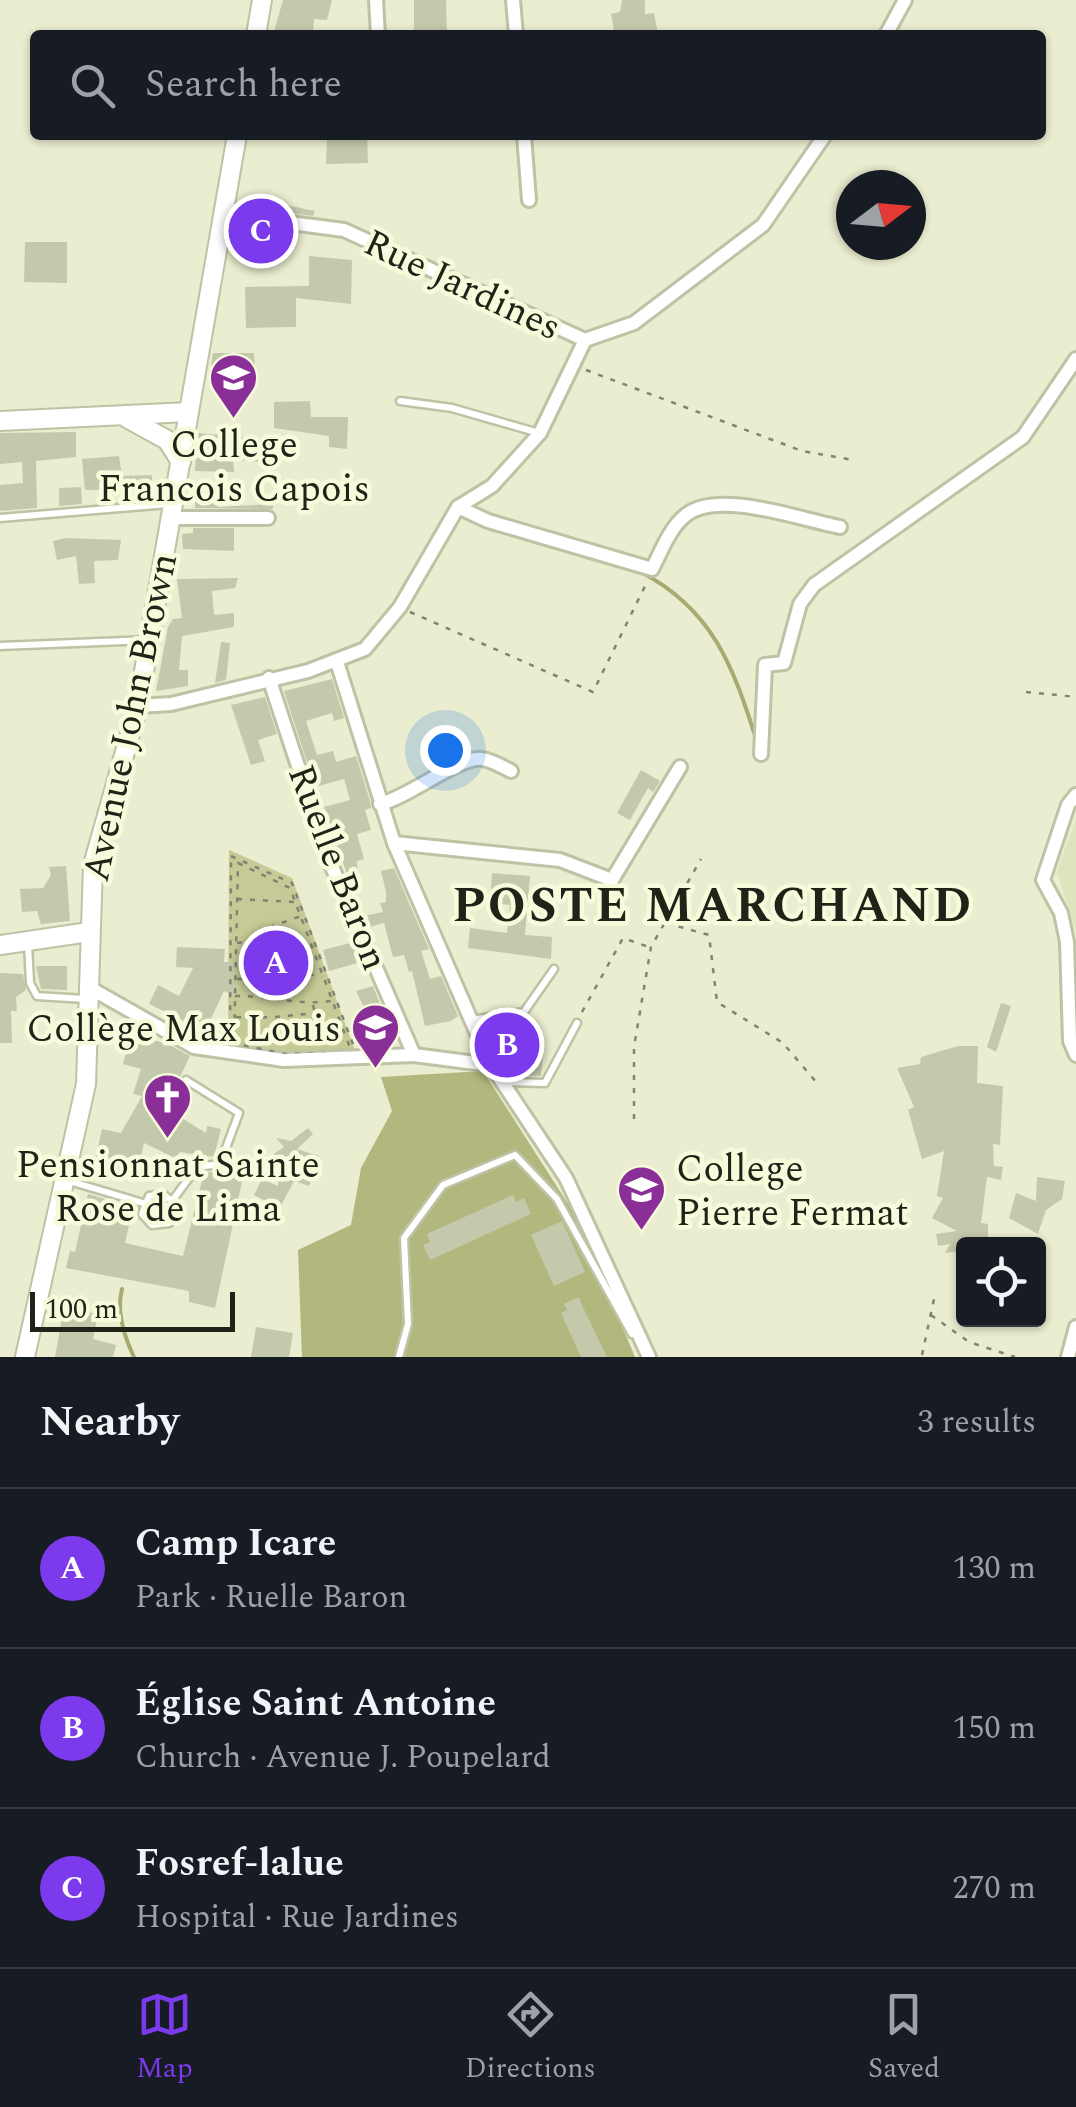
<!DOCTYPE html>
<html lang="en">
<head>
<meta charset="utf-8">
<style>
  body { margin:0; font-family:Spectral,serif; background:#242831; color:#f1f3f6 }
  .controls { position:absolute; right:30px; bottom:30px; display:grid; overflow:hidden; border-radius:10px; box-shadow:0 2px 8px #0004 }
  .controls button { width:90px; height:90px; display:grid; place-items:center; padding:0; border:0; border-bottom:2px solid #363941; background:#171b24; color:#f1f3f6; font:50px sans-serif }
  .compass { position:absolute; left:836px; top:170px; width:90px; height:90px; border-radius:50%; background:#171b24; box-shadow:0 2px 8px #0004; rotate:74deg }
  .scale { position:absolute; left:30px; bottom:25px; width:205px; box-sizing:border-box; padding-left:10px; border:5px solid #222318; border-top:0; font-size:28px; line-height:35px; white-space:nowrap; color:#222318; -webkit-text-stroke:8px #f7fbdc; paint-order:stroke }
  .you { position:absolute; left:445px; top:750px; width:35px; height:35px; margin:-25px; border:8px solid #fff; border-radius:50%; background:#1a73e8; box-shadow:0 0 0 15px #1a73e833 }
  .badge { display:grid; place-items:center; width:65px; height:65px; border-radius:50%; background:#7c3aed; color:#fff; font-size:32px; font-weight:700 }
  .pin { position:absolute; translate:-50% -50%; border:5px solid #fff; box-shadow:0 2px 10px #0006 }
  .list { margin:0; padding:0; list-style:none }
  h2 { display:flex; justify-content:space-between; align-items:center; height:130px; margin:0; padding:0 40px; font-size:42px }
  h2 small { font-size:32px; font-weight:400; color:#9ea1a6 }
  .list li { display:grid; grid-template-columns:65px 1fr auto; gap:30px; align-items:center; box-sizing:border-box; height:160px; padding:0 40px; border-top:2px solid #363941 }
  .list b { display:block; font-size:38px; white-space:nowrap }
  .list p { margin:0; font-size:32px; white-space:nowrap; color:#9ea1a6 }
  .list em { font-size:32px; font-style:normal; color:#9ea1a6 }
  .icon { flex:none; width:55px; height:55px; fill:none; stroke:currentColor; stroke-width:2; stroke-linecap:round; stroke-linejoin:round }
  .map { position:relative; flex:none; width:1076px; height:1357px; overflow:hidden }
  .search { position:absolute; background:#171b24; box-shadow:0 2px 8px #0004; left:30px; right:30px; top:30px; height:110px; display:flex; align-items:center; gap:25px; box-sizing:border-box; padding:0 35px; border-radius:10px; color:#9ea1a6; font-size:38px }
  .sheet { height:610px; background:#171b24 }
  nav { display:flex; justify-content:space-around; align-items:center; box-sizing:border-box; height:140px; border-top:2px solid #363941; background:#171b24; font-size:28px; color:#9ea1a6 }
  nav a { display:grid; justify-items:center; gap:5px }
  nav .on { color:#7c3aed }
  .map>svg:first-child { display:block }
  .built { fill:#dfe3be }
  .green { fill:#c5ca96 }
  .forest { fill:#b2b77d }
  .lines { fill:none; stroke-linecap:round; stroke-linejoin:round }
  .stream { stroke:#a6ab71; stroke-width:4 }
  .building { fill:#c5c9ab }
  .lane-casing { stroke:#bfc2a4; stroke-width:11 }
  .street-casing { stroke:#bfc2a4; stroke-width:18 }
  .secondary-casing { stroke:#bfc2a4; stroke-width:22 }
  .path { stroke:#828470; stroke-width:2.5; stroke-dasharray:5 8; stroke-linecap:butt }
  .lane { stroke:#fff; stroke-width:6 }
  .street { stroke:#fff; stroke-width:12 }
  .secondary { stroke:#fff; stroke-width:18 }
  .labels { text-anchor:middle; stroke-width:9; stroke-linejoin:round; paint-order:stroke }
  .street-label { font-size:38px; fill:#222318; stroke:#f7fbdc }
  .poi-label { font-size:38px; fill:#222318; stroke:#f7fbdc }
  .district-label { font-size:48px; font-weight:bold; letter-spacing:2.5px; fill:#222318; stroke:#f7fbdc }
</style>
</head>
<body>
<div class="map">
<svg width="1076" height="1357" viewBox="0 0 1076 1357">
  <rect width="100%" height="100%" fill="#eaedcf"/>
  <!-- built -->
  <path class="built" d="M 1076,818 L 1076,932 L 1057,872 Z"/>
  <!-- green -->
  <path class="green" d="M 229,850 L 292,878 L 357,1056 L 283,1058 L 228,1048 Z"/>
  <!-- forest -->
  <path class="forest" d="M 483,1071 L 577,1218 L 635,1357 L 302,1357 L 298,1250 L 351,1225 L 361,1168 L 392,1111 L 381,1077 Z"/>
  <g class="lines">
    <!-- stream -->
    <g class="stream">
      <path d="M 490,528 L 582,555"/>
      <path d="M 639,571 C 713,609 733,666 757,742"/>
      <path d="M 117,996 L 127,1002"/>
      <path d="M 157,1019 L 203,1042 L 226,1048"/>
      <path d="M 122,1289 C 116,1312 124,1336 134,1357"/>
    </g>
  </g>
  <!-- building -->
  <g class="building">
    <path d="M 283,0 L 332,0 L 327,20 L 314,19 L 313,35 L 273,35 Z"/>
    <path d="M 414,0 L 446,0 L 447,35 L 414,35 Z"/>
    <path d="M 622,0 L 645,0 L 645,14 L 654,13 L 658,35 L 615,35 L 611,14 L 620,12 Z"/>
    <path d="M 346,135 L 367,135 L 368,163 L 326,164 L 327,139 Z"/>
    <path d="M 248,197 L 315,211 L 313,216 L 244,207 Z"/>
    <path d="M 25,242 L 67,242 L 67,283 L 24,282 Z"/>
    <path d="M 309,256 L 352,260 L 351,304 L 296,298 L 296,327 L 246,328 L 245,287 L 309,286 Z"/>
    <path d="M 213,353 L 254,353 L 255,367 L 211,365 Z"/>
    <path d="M 310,401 L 311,417 L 348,417 L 347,449 L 329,447 L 329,436 L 274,428 L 274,402 Z"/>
    <path d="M 76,432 L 76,457 L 36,461 L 37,508 L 0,511 L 0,485 L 23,483 L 22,462 L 0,464 L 0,433 Z"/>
    <path d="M 198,433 L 280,440 L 280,463 L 233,460 L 234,472 L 195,471 Z"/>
    <path d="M 119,456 L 122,476 L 152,475 L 152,484 L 159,485 L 158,494 L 152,498 L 136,496 L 136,489 L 85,490 L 82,459 Z"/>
    <path d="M 81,487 L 82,504 L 59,506 L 59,488 Z"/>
    <path d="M 195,495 L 212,498 L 218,507 L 273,504 L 273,509 L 195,508 Z"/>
    <path d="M 193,528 L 234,528 L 234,551 L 183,549 L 182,534 L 193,533 Z"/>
    <path d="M 66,538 L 121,540 L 118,560 L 94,561 L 95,583 L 79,584 L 76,556 L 57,560 L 53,541 Z"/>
    <path d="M 238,578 L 235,588 L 212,591 L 214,615 L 234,613 L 234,627 L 182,636 L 179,670 L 188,670 L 188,686 L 156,691 L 168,627 L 173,619 L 182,618 L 177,579 Z"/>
    <path d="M 221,642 L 230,643 L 226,680 L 215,683 Z"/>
    <path d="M 332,679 L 344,718 L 334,721 L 332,713 L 306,721 L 317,755 L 333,751 L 336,762 L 356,756 L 370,801 L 371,808 L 365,810 L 371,830 L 357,834 L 364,859 L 357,861 L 358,880 L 350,883 L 324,807 L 350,800 L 344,779 L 315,787 L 284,691 Z"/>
    <path d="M 265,697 L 277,734 L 258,740 L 265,761 L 251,765 L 231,705 Z"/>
    <path d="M 641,770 L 660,781 L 653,792 L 648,788 L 630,820 L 617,813 Z"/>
    <path d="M 66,866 L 70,921 L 41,924 L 37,911 L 22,912 L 20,889 L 43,888 L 51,875 L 49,867 Z"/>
    <path d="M 394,868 L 429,949 L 421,951 L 430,979 L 441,976 L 458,1016 L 451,1021 L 425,1026 L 412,971 L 409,972 L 404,955 L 393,957 L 384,923 L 369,927 L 364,916 L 383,912 L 380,903 L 386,902 L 386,892 L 381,871 Z"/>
    <path d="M 492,873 L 530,876 L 525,935 L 552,937 L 551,959 L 468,948 L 470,928 L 507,933 L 510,905 L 490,903 Z"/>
    <path d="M 354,942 L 361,962 L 329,971 L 323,950 Z"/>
    <path d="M 177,947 L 225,949 L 224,962 L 235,962 L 235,996 L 224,991 L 205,1031 L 149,1004 L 158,985 L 179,996 L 193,968 L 176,967 Z"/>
    <path d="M 36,966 L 67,966 L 67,990 L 41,989 Z"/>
    <path d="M 0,973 L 23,974 L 26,990 L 16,997 L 17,1011 L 11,1011 L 12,1043 L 0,1043 Z"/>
    <path d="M 373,986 L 383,1012 L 369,1018 L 356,991 Z"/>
    <path d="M 1001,1003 L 1011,1006 L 996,1052 L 987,1047 Z"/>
    <path d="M 131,1034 L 168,1044 L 190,1056 L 179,1079 L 166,1076 L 153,1114 L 174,1125 L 180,1117 L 206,1133 L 207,1126 L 221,1129 L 214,1157 L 180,1152 L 175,1158 L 144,1143 L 136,1178 L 93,1168 L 102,1129 L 121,1133 L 142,1096 L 133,1094 L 141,1069 L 123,1064 Z"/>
    <path d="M 958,1046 L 978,1046 L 977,1083 L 1003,1086 L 1000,1145 L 993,1144 L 994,1166 L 1003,1167 L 1001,1180 L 987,1177 L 981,1223 L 988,1224 L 988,1244 L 964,1244 L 964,1251 L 945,1253 L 950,1244 L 938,1246 L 936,1234 L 957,1231 L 932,1218 L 943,1198 L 937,1196 L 944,1151 L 922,1159 L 908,1110 L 914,1107 L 897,1068 L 920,1064 L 921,1057 Z"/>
    <path d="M 516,1047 L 544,1049 L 541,1076 L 514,1075 Z"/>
    <path d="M 308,1128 L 313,1134 L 297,1149 L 319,1156 L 309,1186 L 294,1181 L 276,1215 L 277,1207 L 254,1195 L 262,1179 L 278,1186 L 279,1163 L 272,1155 L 284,1147 L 276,1138 L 291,1141 Z"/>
    <path d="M 217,1171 L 243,1177 L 215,1308 L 189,1302 L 189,1291 L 66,1268 L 70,1251 L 75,1252 L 88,1194 L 133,1207 L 125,1243 L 183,1256 L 204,1173 Z"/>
    <path d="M 1037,1177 L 1065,1181 L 1062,1199 L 1046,1210 L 1038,1234 L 1009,1218 L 1016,1193 L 1036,1201 Z"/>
    <path d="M 513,1195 L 516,1202 L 524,1198 L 531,1214 L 430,1260 L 423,1245 L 430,1242 L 427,1234 Z"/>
    <path d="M 562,1221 L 585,1272 L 554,1286 L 531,1235 Z"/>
    <path d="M 579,1297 L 581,1303 L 607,1357 L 581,1357 L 561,1313 L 567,1310 L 564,1304 Z"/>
    <path d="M 64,1307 L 98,1314 L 93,1339 L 116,1345 L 113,1357 L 55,1357 Z"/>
    <path d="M 256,1327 L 293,1333 L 289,1357 L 251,1357 Z"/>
  </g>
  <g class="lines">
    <defs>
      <g id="lane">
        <path d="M 400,401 L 452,408 L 539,433"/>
        <path d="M 0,518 L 168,504"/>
        <path d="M 0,646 L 149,640"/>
        <path d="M 28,944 L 30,983 L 37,996 L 85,999"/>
        <path d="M 471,1020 L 524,1012 L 554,969"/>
        <path d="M 504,1082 L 545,1083 L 577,1023"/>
        <path d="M 66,1180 L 143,1203"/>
        <path d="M 172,1201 L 163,1194 L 149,1196 L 142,1214 L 152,1225 L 169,1223 L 174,1215 L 172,1201 L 197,1167 L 220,1164 L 239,1113 L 186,1080"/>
        <path d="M 399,1357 L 408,1324 L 404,1238 L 443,1185 L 515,1155 L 557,1199 L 632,1334"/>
      </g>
      <g id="street">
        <path d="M 376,0 L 378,35"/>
        <path d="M 513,0 L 516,35"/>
        <path d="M 886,35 L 905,0"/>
        <path d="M 524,135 L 529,200"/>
        <path d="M 222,214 L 344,230 L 585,340"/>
        <path d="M 458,507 L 488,521 L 652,569 C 661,552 670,527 686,515 C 719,489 802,520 840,527"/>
        <path d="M 172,518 L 268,518"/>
        <path d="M 337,662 L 394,843 L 471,1020 L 491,1065 L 566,1178 L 649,1357"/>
        <path d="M 269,678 L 329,860 L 414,1055"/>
        <path d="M 138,706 L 171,704 L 308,671 L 365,649 L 400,607 L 458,507 L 492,486 L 540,433 L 585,340 L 634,323 L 763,225 L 825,135"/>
        <path d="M 761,754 L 765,665 L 784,663 L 800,604 L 814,585 L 1023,437 L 1076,359"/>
        <path d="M 1076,795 L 1068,805 L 1043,880 L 1061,913 L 1067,942 L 1070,1041 L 1076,1055"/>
        <path d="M 380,804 C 409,797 460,756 482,759 C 491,760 503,767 511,771"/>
        <path d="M 394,843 L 560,860 L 612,880 L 680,767"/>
        <path d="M 90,988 L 194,1047 L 284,1060 L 414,1055 L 491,1065"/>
        <path d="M 1068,1357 L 1076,1327"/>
      </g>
      <g id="secondary">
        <path d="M 256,35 L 262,0"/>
        <path d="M 127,418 L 167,440 L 181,462"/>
        <path d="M 0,421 L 189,412"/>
        <path d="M 0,945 L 89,932"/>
        <path d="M 25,1357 L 86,1084 L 93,865 L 138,706 L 237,135"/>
      </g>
    </defs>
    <!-- lane casing -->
    <use href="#lane" class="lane-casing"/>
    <!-- street casing -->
    <use href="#street" class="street-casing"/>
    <!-- secondary casing -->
    <use href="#secondary" class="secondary-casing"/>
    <!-- path -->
    <g class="path">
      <path d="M 586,370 L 802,451 L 853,460"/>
      <path d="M 410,612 L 593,692 L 648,580"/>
      <path d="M 1026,692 L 1076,697"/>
      <path d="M 231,856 L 292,883 L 357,1055 L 283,1057 L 230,1048 Z"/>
      <path d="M 238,863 L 290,888 L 352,1053 L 284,1054 L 234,1043 Z"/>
      <path d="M 237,899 L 294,902"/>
      <path d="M 666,923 L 709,935 L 717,1002 L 783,1043 L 817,1083"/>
      <path d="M 237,943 L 262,939 L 273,926 L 301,916"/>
      <path d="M 237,979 L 285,979 L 296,985 L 307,974 L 322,977"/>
      <path d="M 292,982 L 289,962 L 316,959"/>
      <path d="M 235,996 C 268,995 300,1006 331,1001"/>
      <path d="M 313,1005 L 323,1046"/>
      <path d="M 582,1012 L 623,938 L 649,947"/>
      <path d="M 236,1017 C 264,1019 287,1016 315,1013"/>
      <path d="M 634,1119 L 634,1047 L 651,947 L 701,859"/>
      <path d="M 931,1315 L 969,1342 L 1015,1357"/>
      <path d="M 922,1355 L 934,1299"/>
    </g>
    <!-- lane -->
    <use href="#lane" class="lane"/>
    <!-- street -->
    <use href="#street" class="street"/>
    <!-- secondary -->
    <use href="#secondary" class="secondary"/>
  </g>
  <!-- icons -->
  <defs>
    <symbol id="school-pin" viewBox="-11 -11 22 30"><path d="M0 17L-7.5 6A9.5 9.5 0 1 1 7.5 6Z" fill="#8a2e98" stroke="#f7fbdc"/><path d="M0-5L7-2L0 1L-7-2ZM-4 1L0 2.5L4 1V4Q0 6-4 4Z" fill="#fff"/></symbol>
    <symbol id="church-pin" viewBox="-11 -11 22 30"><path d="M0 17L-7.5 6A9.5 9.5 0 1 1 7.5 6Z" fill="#8a2e98" stroke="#f7fbdc"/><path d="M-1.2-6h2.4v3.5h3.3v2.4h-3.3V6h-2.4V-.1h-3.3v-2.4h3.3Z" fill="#fff"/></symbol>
  </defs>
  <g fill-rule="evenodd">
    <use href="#school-pin" x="206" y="350" width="55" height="75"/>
    <use href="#school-pin" x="348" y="1000" width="55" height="75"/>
    <use href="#church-pin" x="140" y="1070" width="55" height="75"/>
    <use href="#school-pin" x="614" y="1162" width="55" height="75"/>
  </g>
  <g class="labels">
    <!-- street labels -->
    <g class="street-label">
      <text transform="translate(463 284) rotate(25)" y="13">Rue Jardines</text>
      <text transform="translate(129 717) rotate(-78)" y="13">Avenue John Brown</text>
      <text transform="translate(339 867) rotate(69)" y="13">Ruelle Baron</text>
    </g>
    <!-- poi labels -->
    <g class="poi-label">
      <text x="234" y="457">College<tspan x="234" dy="44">Francois Capois</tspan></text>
      <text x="341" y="1041" text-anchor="end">Collège Max Louis</text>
      <text x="168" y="1177">Pensionnat Sainte<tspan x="168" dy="44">Rose de Lima</tspan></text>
      <text x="676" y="1181" text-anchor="start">College<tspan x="676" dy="44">Pierre Fermat</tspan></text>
    </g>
    <!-- district labels -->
    <g class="district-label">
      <text x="713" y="921">POSTE MARCHAND</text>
    </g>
  </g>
</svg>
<div class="controls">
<button><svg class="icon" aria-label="locate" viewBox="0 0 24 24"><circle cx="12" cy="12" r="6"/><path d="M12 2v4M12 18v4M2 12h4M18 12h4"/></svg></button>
</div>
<svg class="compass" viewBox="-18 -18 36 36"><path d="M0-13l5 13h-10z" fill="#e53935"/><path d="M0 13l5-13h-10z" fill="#9ea1a6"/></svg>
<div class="scale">100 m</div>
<div class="you"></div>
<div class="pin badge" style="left:276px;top:963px">A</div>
<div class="pin badge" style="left:507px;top:1045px">B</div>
<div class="pin badge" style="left:261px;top:231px">C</div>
<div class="search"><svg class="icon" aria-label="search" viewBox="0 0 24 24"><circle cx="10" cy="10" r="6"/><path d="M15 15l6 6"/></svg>Search here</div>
</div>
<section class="sheet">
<h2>Nearby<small>3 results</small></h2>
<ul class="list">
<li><span class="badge">A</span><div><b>Camp Icare</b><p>Park · Ruelle Baron</p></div><em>130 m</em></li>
<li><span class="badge">B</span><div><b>Église Saint Antoine</b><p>Church · Avenue J. Poupelard</p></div><em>150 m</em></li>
<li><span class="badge">C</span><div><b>Fosref-lalue</b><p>Hospital · Rue Jardines</p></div><em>270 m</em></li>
</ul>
</section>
<nav>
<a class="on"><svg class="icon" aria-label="map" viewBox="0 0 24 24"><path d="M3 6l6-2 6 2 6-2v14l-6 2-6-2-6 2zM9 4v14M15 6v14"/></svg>Map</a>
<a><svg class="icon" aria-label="directions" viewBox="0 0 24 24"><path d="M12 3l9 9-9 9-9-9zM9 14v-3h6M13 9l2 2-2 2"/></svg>Directions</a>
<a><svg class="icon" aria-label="saved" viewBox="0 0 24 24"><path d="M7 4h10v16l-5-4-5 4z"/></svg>Saved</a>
</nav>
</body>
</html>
